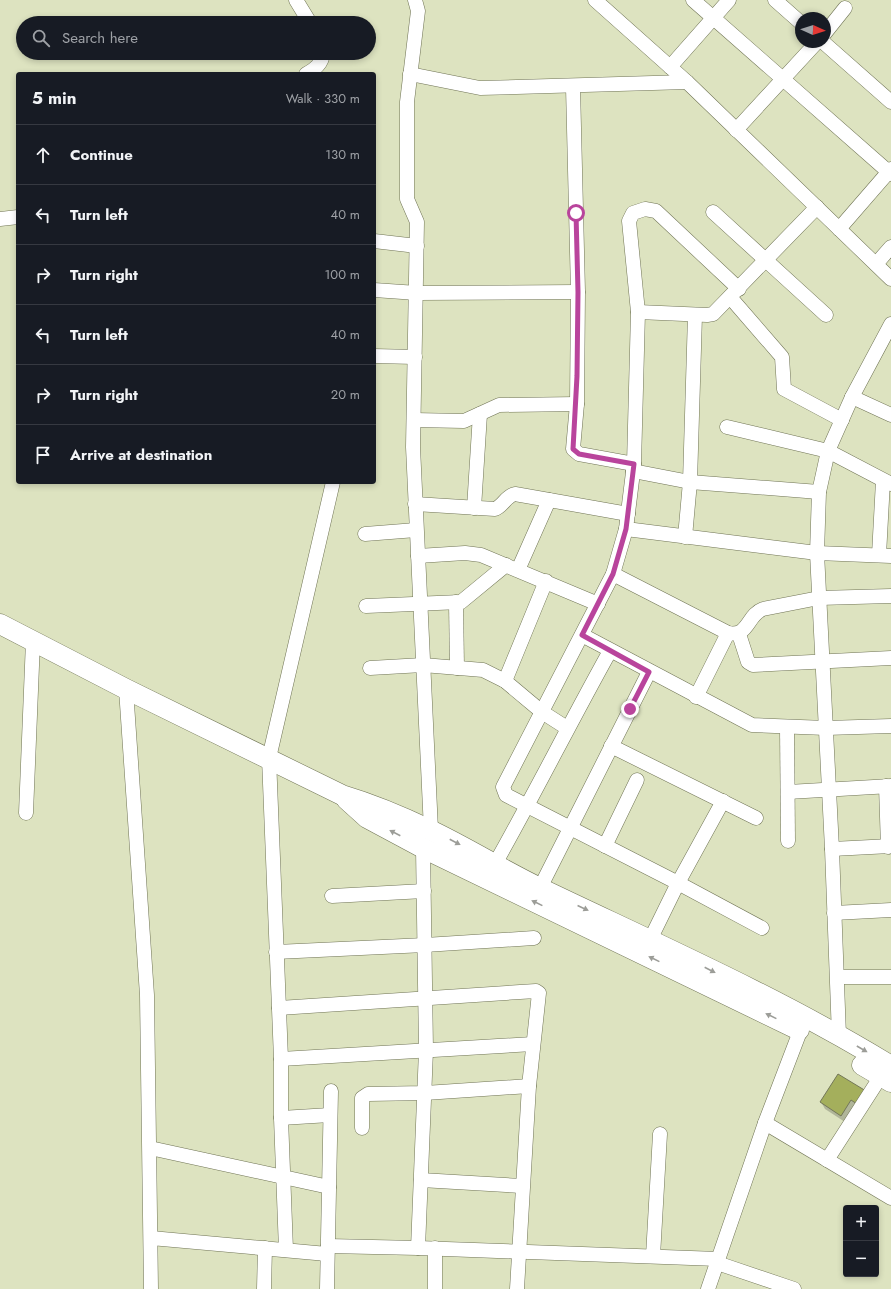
<!DOCTYPE html>
<html lang="en">
<head>
<meta charset="utf-8">
<style>
  body { margin:0; font-family:Jost,sans-serif; background:#242831; color:#f1f3f6 }
  .controls { position:absolute; right:12px; bottom:12px; display:grid; overflow:hidden; border-radius:4px; box-shadow:0 2px 6px #0003 }
  .controls button { width:36px; height:36px; display:grid; place-items:center; padding:0; border:0; border-bottom:1px solid #363941; background:#171b24; color:#f1f3f6; font:20px sans-serif }
  .compass { position:absolute; left:795px; top:12px; width:36px; height:36px; border-radius:50%; background:#171b24; box-shadow:0 2px 6px #0003; rotate:93deg }
  .stop { position:absolute; width:12px; height:12px; margin:-9px; border:3px solid #b9449c; border-radius:50%; background:#fff }
  .stop.end { background:#b9449c; border-color:#fff; box-shadow:0 1px 4px #0008 }
  .list { margin:0; padding:0; list-style:none }
  h2 { display:flex; justify-content:space-between; align-items:center; height:52px; margin:0; padding:0 16px; font-size:17px }
  h2 small { font-size:13px; font-weight:400; color:#9ea1a6 }
  .list li { display:grid; grid-template-columns:26px 1fr auto; gap:12px; align-items:center; box-sizing:border-box; height:60px; padding:0 16px; border-top:1px solid #363941 }
  .list b { display:block; font-size:15px; white-space:nowrap }
  .list em { font-size:13px; font-style:normal; color:#9ea1a6 }
  .icon { flex:none; width:22px; height:22px; fill:none; stroke:currentColor; stroke-width:2; stroke-linecap:round; stroke-linejoin:round }
  .map { position:relative; flex:none; width:891px; height:1289px; overflow:hidden }
  .search { position:absolute; background:#171b24; box-shadow:0 2px 6px #0003; left:16px; top:16px; width:360px; height:44px; display:flex; align-items:center; gap:10px; box-sizing:border-box; padding:0 14px; border-radius:22px; color:#9ea1a6; font-size:15px }
  .panel { position:absolute; background:#171b24; box-shadow:0 2px 6px #0003; left:16px; top:72px; width:360px; height:412px; border-radius:4px }
  .map>svg:first-child { display:block }
  .shadow { fill:#0003 }
  .building { fill:#a4af5c; stroke:#737758 }
  .lines { fill:none; stroke-linecap:round; stroke-linejoin:round }
  .minor-casing { stroke:#707455; stroke-width:15 }
  .highway-casing { stroke:#707455; stroke-width:21 }
  .minor { stroke:#fff; stroke-width:14 }
  .highway { stroke:#fff; stroke-width:20 }
  .oneway { fill:#9c9d98 }
  .route { stroke:#b9449c; stroke-width:5 }
</style>
</head>
<body>
<div class="map">
<svg width="891" height="1289" viewBox="0 0 891 1289">
  <rect width="100%" height="100%" fill="#dde3c0"/>
  <!-- shadow -->
  <path class="shadow" d="M 865,1092 L 845,1122 L 825,1109 L 821,1102 Z"/>
  <!-- building -->
  <path class="building" d="M 838,1074 L 866,1091 L 857,1104 L 851,1100 L 841,1116 L 820,1102 Z"/>
  <g class="lines">
    <defs>
      <g id="minor">
        <path d="M 296,0 L 310,23"/>
        <path d="M 415,0 L 418,11 L 407,102 L 407,199 L 417,222 L 413,447 L 431,830"/>
        <path d="M 595,0 L 687,82 L 891,279"/>
        <path d="M 693,0 L 891,174"/>
        <path d="M 775,0 L 801,23"/>
        <path d="M 825,33 L 845,8"/>
        <path d="M 823,42 L 891,102"/>
        <path d="M 670,67 L 729,0"/>
        <path d="M 306,74 C 315,69 322,64 323,53"/>
        <path d="M 410,74 L 480,88 L 687,82"/>
        <path d="M 573,87 L 578,292 L 577,404 L 573,449 L 579,454 L 634,464"/>
        <path d="M 736,130 L 817,42"/>
        <path d="M 713,212 L 826,315"/>
        <path d="M 0,219 L 18,217"/>
        <path d="M 839,229 L 891,169"/>
        <path d="M 374,241 L 417,246"/>
        <path d="M 876,264 L 891,247"/>
        <path d="M 739,289 L 656,211 L 645,209 L 633,213 L 629,221 L 638,312 L 634,464 L 626,529 L 613,574 L 503,787 L 506,795 L 678,883 L 762,928"/>
        <path d="M 374,290 L 417,293 L 578,292"/>
        <path d="M 730,297 L 782,357 L 784,389 L 842,420"/>
        <path d="M 638,312 L 707,315 L 713,314 L 817,207"/>
        <path d="M 374,356 L 415,357"/>
        <path d="M 852,397 L 891,415"/>
        <path d="M 414,420 L 464,421 L 499,405 L 577,404"/>
        <path d="M 727,427 L 828,451 L 891,484"/>
        <path d="M 633,471 L 690,482 L 819,492"/>
        <path d="M 415,504 L 495,509 C 503,506 506,496 515,494 L 628,514"/>
        <path d="M 474,508 L 480,414"/>
        <path d="M 626,529 L 817,553 L 891,556"/>
        <path d="M 365,534 L 416,530"/>
        <path d="M 685,537 L 690,482 L 695,315"/>
        <path d="M 879,555 L 883,481"/>
        <path d="M 418,556 L 465,553 L 481,555 L 598,604"/>
        <path d="M 518,570 L 549,500"/>
        <path d="M 613,574 L 728,633 C 749,637 747,615 763,609 L 819,598 L 891,596"/>
        <path d="M 456,602 L 457,668"/>
        <path d="M 366,606 L 461,602 L 506,565"/>
        <path d="M 739,634 L 748,662 L 753,665 L 891,658"/>
        <path d="M 582,635 L 752,725 L 826,728 L 891,726"/>
        <path d="M 370,668 L 423,665 L 483,670 L 505,681 L 542,712 L 567,728"/>
        <path d="M 505,681 L 546,581"/>
        <path d="M 126,689 L 147,995 L 151,1289"/>
        <path d="M 696,697 L 728,633"/>
        <path d="M 787,727 L 788,841"/>
        <path d="M 611,746 L 756,818"/>
        <path d="M 886,786 L 888,847"/>
        <path d="M 788,792 L 891,786"/>
        <path d="M 26,813 L 33,641"/>
        <path d="M 605,846 L 637,780"/>
        <path d="M 832,849 L 891,846"/>
        <path d="M 495,864 C 535,793 571,721 610,651"/>
        <path d="M 540,888 L 649,672"/>
        <path d="M 332,896 L 424,891"/>
        <path d="M 834,913 L 891,910"/>
        <path d="M 650,940 L 678,883 L 723,801"/>
        <path d="M 276,952 L 425,945 L 534,938"/>
        <path d="M 838,977 L 891,977"/>
        <path d="M 279,1008 L 536,991 L 539,993 L 529,1086 L 517,1289"/>
        <path d="M 839,1036 L 832,849 L 817,553 L 819,492 L 828,451 L 852,397 L 891,324"/>
        <path d="M 281,1059 L 533,1044"/>
        <path d="M 281,1118 L 330,1115"/>
        <path d="M 765,1123 L 891,1198"/>
        <path d="M 362,1128 L 362,1098 L 368,1094 L 425,1093 L 529,1086"/>
        <path d="M 150,1148 L 329,1187"/>
        <path d="M 827,1160 L 881,1076"/>
        <path d="M 421,1180 L 522,1186"/>
        <path d="M 151,1238 L 327,1254"/>
        <path d="M 328,1246 L 418,1248 L 718,1259"/>
        <path d="M 418,1248 L 426,1050 L 423,848"/>
        <path d="M 435,1248 L 435,1289"/>
        <path d="M 286,1250 L 281,1118 L 281,1059 L 269,758 L 333,482"/>
        <path d="M 653,1256 L 660,1134"/>
        <path d="M 717,1263 L 794,1289"/>
        <path d="M 264,1289 L 265,1248"/>
        <path d="M 327,1289 L 331,1091"/>
        <path d="M 708,1289 L 765,1123 L 804,1021"/>
      </g>
      <g id="highway">
        <path d="M 0,624 L 126,689 L 342,795 C 372,804 401,816 430,830 C 468,848 504,871 542,889 C 659,945 780,998 891,1066"/>
        <path d="M 346,799 L 367,818 L 423,848 L 799,1030"/>
        <path d="M 862,1065 L 891,1082"/>
      </g>
    </defs>
    <!-- minor casing -->
    <use href="#minor" class="minor-casing"/>
    <!-- highway casing -->
    <use href="#highway" class="highway-casing"/>
    <!-- minor -->
    <use href="#minor" class="minor"/>
    <!-- highway -->
    <use href="#highway" class="highway"/>
  </g>
  <!-- one-way arrows -->
  <defs><path id="oneway-solid" d="M-6-.8H1V-3.2L6.5 0L1 3.2V.8H-6Z"/></defs>
  <g class="oneway">
    <use href="#oneway-solid" transform="translate(395 833) rotate(-153)"/>
    <use href="#oneway-solid" transform="translate(455 842) rotate(28)"/>
    <use href="#oneway-solid" transform="translate(537 903) rotate(-154)"/>
    <use href="#oneway-solid" transform="translate(583 908) rotate(25)"/>
    <use href="#oneway-solid" transform="translate(654 959) rotate(-154)"/>
    <use href="#oneway-solid" transform="translate(710 970) rotate(27)"/>
    <use href="#oneway-solid" transform="translate(771 1016) rotate(-154)"/>
    <use href="#oneway-solid" transform="translate(862 1049) rotate(30)"/>
  </g>
  <g class="lines">
    <!-- route -->
    <path class="route" d="M 576,213 L 578,292 L 577,376 L 573,449 L 579,454 L 634,464 L 626,529 L 613,574 L 582,635 L 649,672 L 630,709"/>
  </g>
</svg>
<div class="controls">
<button>+</button>
<button>−</button>
</div>
<svg class="compass" viewBox="-18 -18 36 36"><path d="M0-13l5 13h-10z" fill="#e53935"/><path d="M0 13l5-13h-10z" fill="#9ea1a6"/></svg>
<div class="stop" style="left:576px;top:213px"></div>
<div class="stop end" style="left:630px;top:709px"></div>
<div class="search"><svg class="icon" aria-label="search" viewBox="0 0 24 24"><circle cx="10" cy="10" r="6"/><path d="M15 15l6 6"/></svg>Search here</div>
<section class="panel">
<h2>5 min<small>Walk · 330 m</small></h2>
<ul class="list">
<li><svg class="icon" aria-label="ahead" viewBox="0 0 24 24"><path d="M12 20V5M6 11l6-6 6 6"/></svg><div><b>Continue</b></div><em>130 m</em></li>
<li><svg class="icon" aria-label="left" viewBox="0 0 24 24"><path d="M17 20v-9H6M10 6l-5 5 5 5"/></svg><div><b>Turn left</b></div><em>40 m</em></li>
<li><svg class="icon" aria-label="right" viewBox="0 0 24 24"><path d="M7 20v-9h11M14 6l5 5-5 5"/></svg><div><b>Turn right</b></div><em>100 m</em></li>
<li><svg class="icon" aria-label="left" viewBox="0 0 24 24"><path d="M17 20v-9H6M10 6l-5 5 5 5"/></svg><div><b>Turn left</b></div><em>40 m</em></li>
<li><svg class="icon" aria-label="right" viewBox="0 0 24 24"><path d="M7 20v-9h11M14 6l5 5-5 5"/></svg><div><b>Turn right</b></div><em>20 m</em></li>
<li><svg class="icon" aria-label="arrive" viewBox="0 0 24 24"><path d="M6 21V4h12l-3 4 3 4H6"/></svg><div><b>Arrive at destination</b></div></li>
</ul>
</section>
</div>
</body>
</html>
